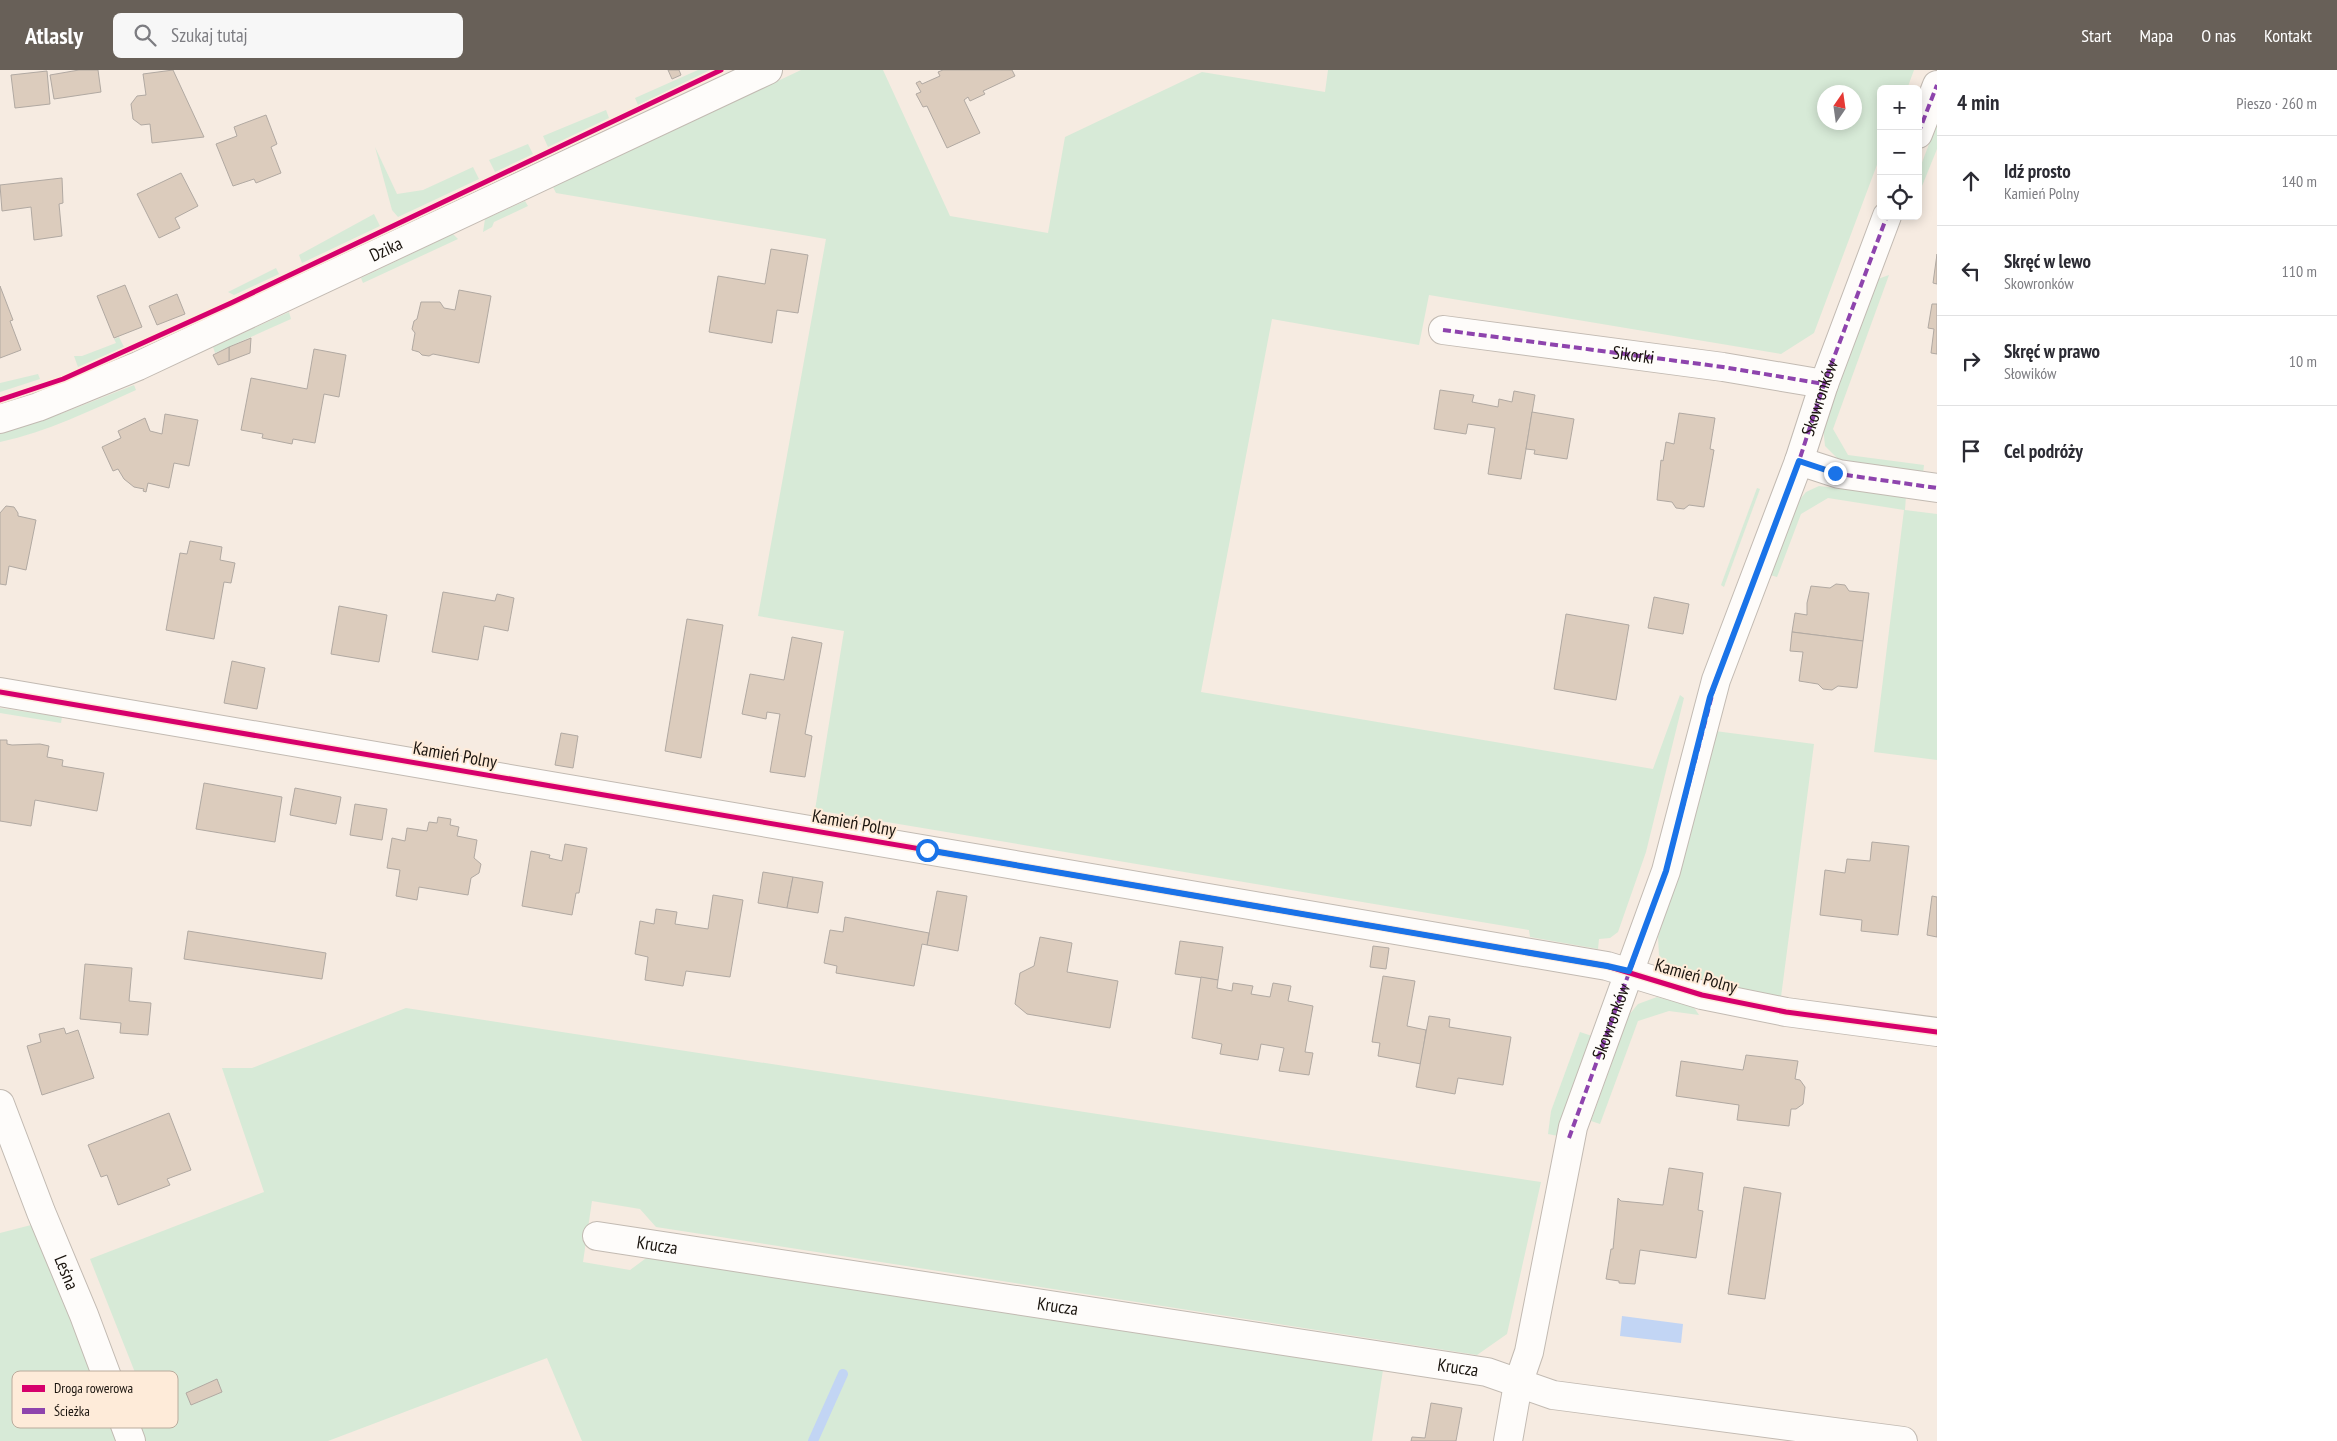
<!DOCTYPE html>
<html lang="pl">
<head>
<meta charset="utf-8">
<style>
  body { margin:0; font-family:"PT Sans Narrow",sans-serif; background:#f7f7f7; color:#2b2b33 }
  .controls { position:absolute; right:15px; top:15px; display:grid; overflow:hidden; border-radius:8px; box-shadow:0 2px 12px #0003 }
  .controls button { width:45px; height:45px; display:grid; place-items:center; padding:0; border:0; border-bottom:1px solid #e1e1e2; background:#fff; color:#2b2b33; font:25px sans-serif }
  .compass { position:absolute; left:1817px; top:15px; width:45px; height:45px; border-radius:50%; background:#fff; box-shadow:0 2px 12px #0003; rotate:13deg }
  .stop { position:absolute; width:15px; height:15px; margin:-11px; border:4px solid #1a73e8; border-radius:50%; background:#fff }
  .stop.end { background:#1a73e8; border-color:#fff; box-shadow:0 1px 5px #0008 }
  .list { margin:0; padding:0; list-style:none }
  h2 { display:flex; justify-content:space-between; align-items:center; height:65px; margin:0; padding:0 20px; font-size:21px }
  h2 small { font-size:16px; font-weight:400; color:#7c7c81 }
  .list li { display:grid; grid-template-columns:32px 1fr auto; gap:15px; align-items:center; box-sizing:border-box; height:90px; padding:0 20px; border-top:1px solid #e1e1e2 }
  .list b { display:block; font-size:19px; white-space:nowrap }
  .list p { margin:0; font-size:16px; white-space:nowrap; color:#7c7c81 }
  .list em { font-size:16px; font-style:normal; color:#7c7c81 }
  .icon { flex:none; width:28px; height:28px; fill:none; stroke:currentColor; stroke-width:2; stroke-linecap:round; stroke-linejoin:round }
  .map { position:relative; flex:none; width:1937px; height:1371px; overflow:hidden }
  header { display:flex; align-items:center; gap:30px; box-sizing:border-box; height:70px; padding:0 25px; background:#686058; color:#fff }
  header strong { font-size:24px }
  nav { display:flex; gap:28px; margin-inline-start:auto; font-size:18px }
  .search { width:350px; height:45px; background:#f7f7f7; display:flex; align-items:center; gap:12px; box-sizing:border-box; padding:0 18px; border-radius:8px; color:#7c7c81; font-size:19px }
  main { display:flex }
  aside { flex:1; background:#fff }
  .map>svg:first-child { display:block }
  .green { fill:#d7ead7; fill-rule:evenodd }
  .water { fill:#c2d5f4 }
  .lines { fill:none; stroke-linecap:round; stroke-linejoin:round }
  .stream { stroke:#c2d5f4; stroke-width:10 }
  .building { fill:#dcccbd; stroke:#b1a9a2 }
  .minor-casing { stroke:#c2bab2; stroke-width:30 }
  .minor { stroke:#fefcfa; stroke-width:28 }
  .quiet { stroke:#8e44ad; stroke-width:4; stroke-dasharray:8 4; stroke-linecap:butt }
  .cycleway-casing { stroke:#feebd9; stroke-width:8 }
  .cycleway { stroke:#d6006c; stroke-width:5 }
  .route { stroke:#1a73e8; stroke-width:6 }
  .labels { text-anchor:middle; stroke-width:4; stroke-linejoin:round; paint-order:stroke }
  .street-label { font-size:18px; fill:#1b150f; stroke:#feebd9 }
  .key { fill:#feebd9; stroke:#baab9c; stroke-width:1 }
  .key-label { font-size:14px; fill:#1b150f }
</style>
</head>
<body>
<header>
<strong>Atlasly</strong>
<div class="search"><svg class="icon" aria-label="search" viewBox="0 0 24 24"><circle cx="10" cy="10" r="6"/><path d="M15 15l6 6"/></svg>Szukaj tutaj</div>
<nav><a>Start</a><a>Mapa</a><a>O nas</a><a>Kontakt</a></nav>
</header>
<main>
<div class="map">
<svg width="1937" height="1371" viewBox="0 0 1937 1371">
  <rect width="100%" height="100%" fill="#f6ebe1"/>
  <!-- green -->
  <g class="green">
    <path d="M 698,0 L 710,0 L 638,35 L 635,28 Z"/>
    <path d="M 801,0 L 883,0 L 950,146 L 1048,163 L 1065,67 L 1202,2 L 1325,22 L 1328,0 L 1914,0 L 1907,19 L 1881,19 L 1881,84 L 1814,263 L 1781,284 L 1429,225 L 1419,275 L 1272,249 L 1201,622 L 1653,699 L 1680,625 L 1684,628 L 1646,782 L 1618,862 L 1610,868 L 1599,869 L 1598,879 L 1530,867 L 1529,860 L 815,740 L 844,561 L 758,546 L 826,169 L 556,123 L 553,117 ZM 1824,22 L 1854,22 L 1854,52 L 1824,52 Z"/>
    <path d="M 606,40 L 609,48 L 548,77 L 543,66 Z"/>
    <path d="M 1937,53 L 1937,79 L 1918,126 L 1918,103 Z"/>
    <path d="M 528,74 L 533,84 L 495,102 L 489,90 Z"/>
    <path d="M 375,77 L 397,124 L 423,120 L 473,97 L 479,109 L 398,147 L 392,140 Z"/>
    <path d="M 525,131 L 528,136 L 494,152 L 492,157 L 483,162 L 485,149 Z"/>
    <path d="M 374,144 L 380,156 L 302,193 L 299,185 Z"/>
    <path d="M 453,164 L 458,169 L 363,213 L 361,208 Z"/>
    <path d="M 276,198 L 279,204 L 234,225 L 228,222 Z"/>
    <path d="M 1889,205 L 1833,359 L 1848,385 L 1924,395 L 1923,404 L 1841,392 L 1825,376 L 1823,356 L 1878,209 Z"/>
    <path d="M 289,242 L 291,249 L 215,283 L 213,277 Z"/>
    <path d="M 119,267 L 124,277 L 78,297 L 74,286 L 82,286 L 116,273 L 114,269 Z"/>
    <path d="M 38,304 L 40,309 L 0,322 L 0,313 Z"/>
    <path d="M 134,315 L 136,320 C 92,340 47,362 0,372 L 0,364 L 63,343 Z"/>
    <path d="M 1819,416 L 1906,426 L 1905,440 L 1937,444 L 1937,690 L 1874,682 L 1904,440 L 1828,428 L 1801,444 L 1777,507 L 1770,505 L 1796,434 L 1806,422 Z"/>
    <path d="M 1757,418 L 1760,419 L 1724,517 L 1721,515 Z"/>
    <path d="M 0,638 L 62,647 L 61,653 L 0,643 Z"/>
    <path d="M 1715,661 L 1814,674 L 1781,927 L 1675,904 L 1659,885 L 1658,867 L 1693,755 Z"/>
    <path d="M 1657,927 L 1693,936 L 1699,945 L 1669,941 L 1638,951 L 1600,1054 L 1591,1051 L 1629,945 L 1638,934 Z"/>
    <path d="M 406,938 L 1541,1112 L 1507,1264 L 1477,1285 L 656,1157 L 640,1139 L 592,1131 L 583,1192 L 630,1200 L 649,1186 L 1383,1300 L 1372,1371 L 582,1371 L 547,1288 L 328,1371 L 144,1371 L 125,1316 L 138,1310 L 90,1189 L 264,1122 L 222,998 L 252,998 Z"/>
    <path d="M 1580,962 L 1592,966 L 1558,1066 L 1548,1064 L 1551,1041 Z"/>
    <path d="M 35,1154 L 120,1371 L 0,1371 L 0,1163 Z"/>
  </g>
  <!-- water -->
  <path class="water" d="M 1622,1246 L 1683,1254 L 1681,1273 L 1620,1266 Z"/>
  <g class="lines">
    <!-- stream -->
    <path class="stream" d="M 813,1371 L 843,1304"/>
  </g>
  <!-- building -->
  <g class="building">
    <path d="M 79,0 L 98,0 L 101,22 L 54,29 L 50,5 Z"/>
    <path d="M 173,0 L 204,67 L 152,73 L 150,54 L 141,55 L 133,49 L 131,34 L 137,26 L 146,25 L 143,4 Z"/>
    <path d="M 668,0 L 679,0 L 681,5 L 672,9 Z"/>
    <path d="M 943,0 L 1012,0 L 1015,6 L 983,21 L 985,24 L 970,31 L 968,27 L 964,30 L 980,63 L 947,78 L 927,36 L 923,37 L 916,24 L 921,22 L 916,13 L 920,11 L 922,14 L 940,6 L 938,2 Z"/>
    <path d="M 47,1 L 50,34 L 15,38 L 11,5 Z"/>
    <path d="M 266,45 L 277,74 L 271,77 L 281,103 L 256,113 L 254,109 L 233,116 L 216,74 L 237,66 L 234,57 Z"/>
    <path d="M 181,103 L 198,136 L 175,148 L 180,158 L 159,168 L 137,124 Z"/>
    <path d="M 62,108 L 63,133 L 59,134 L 62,166 L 34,170 L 31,137 L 2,141 L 0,115 Z"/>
    <path d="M 771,179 L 808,185 L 798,243 L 777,240 L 772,273 L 709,262 L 718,206 L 765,214 Z"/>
    <path d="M 1937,184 L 1937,214 L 1933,213 Z"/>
    <path d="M 125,215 L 142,257 L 114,268 L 97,226 Z"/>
    <path d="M 0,216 L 13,250 L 10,251 L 21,280 L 0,288 Z"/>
    <path d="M 459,220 L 491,226 L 479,293 L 433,284 L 429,286 L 422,285 L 419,282 L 412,280 L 415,263 L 412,259 L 414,251 L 417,249 L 421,232 L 440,232 L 444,238 L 455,240 Z"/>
    <path d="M 177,224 L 185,244 L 157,255 L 149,236 Z"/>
    <path d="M 1932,234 L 1937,234 L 1937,284 L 1931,283 L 1934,259 L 1928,258 Z"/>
    <path d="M 251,268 L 250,283 L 229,291 L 229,277 Z"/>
    <path d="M 229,277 L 229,291 L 218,295 L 213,285 Z"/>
    <path d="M 314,279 L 346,285 L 339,327 L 324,324 L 315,373 L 293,369 L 292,374 L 262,368 L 263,364 L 241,360 L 251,308 L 307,319 Z"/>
    <path d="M 1440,320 L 1474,325 L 1472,332 L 1498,337 L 1499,329 L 1512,332 L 1514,321 L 1535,325 L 1521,409 L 1488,404 L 1495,358 L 1468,354 L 1466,364 L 1434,359 Z"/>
    <path d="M 1532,342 L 1574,349 L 1567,389 L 1534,384 L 1535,380 L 1526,379 Z"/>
    <path d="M 1679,343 L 1715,348 L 1710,379 L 1714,380 L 1704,437 L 1689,435 L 1684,439 L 1676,438 L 1672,432 L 1657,430 L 1661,390 L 1663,391 L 1666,372 L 1674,374 Z"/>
    <path d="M 165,344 L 198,350 L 189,396 L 174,393 L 169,418 L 148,413 L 146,422 L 143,421 L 144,419 L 134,417 L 124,409 L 118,399 L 113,401 L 102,377 L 121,368 L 118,361 L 145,348 L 150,361 L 162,364 Z"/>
    <path d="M 6,436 L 14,437 L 18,443 L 18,446 L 36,450 L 26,500 L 9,496 L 6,515 L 0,514 L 0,443 Z"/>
    <path d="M 190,471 L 222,477 L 220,490 L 235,493 L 231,513 L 224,512 L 214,569 L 166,560 L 180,483 L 187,484 Z"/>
    <path d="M 1836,514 L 1845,515 L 1849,521 L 1869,523 L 1863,571 L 1792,562 L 1795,543 L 1807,545 L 1807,533 L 1811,516 L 1830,518 Z"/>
    <path d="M 443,522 L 495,531 L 497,524 L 514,528 L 508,561 L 484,556 L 478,590 L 432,582 Z"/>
    <path d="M 1654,527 L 1689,534 L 1683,564 L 1648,558 Z"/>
    <path d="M 339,536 L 387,545 L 379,592 L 331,584 Z"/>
    <path d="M 1566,544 L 1629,555 L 1616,630 L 1554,619 Z"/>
    <path d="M 687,549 L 723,555 L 701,688 L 665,681 Z"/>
    <path d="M 1792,562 L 1863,571 L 1857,618 L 1838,616 L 1832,620 L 1823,619 L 1818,614 L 1799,611 L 1803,582 L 1790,581 Z"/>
    <path d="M 792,567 L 822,573 L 805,664 L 812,666 L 805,707 L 770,702 L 780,644 L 767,642 L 766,649 L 742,644 L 750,604 L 784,610 Z"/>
    <path d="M 232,591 L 265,598 L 257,639 L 224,633 Z"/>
    <path d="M 561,663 L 578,666 L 573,698 L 555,695 Z"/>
    <path d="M 0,670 L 7,670 L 7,674 L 12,675 L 40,674 L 49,676 L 47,687 L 63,690 L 62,696 L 104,703 L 97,741 L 35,730 L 31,756 L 0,751 Z"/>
    <path d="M 204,713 L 282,727 L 275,772 L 196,759 Z"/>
    <path d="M 295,718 L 341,727 L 336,754 L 290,745 Z"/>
    <path d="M 355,734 L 387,739 L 382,770 L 350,765 Z"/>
    <path d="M 438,747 L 451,749 L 450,755 L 459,757 L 457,766 L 477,770 L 474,788 L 481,794 L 479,803 L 471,808 L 468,825 L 419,817 L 417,830 L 396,826 L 400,800 L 387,798 L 392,768 L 405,771 L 407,758 L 427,761 L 429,752 L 437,753 Z"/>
    <path d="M 1872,772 L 1909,776 L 1898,865 L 1861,861 L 1862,850 L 1820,845 L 1825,800 L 1845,803 L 1847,789 L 1870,791 Z"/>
    <path d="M 565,774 L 587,778 L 579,823 L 576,823 L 572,845 L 522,836 L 531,781 L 550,785 L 549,788 L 562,791 Z"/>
    <path d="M 763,802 L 793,807 L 787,838 L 758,833 Z"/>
    <path d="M 793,807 L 823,812 L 818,843 L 787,838 Z"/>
    <path d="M 937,821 L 967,826 L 958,881 L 927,875 Z"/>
    <path d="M 713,825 L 743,830 L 730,907 L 686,901 L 683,916 L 645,910 L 648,887 L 635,884 L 640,851 L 654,854 L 656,839 L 677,842 L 675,854 L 708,859 Z"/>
    <path d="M 1932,826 L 1937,827 L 1937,867 L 1927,865 Z"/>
    <path d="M 845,847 L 929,863 L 927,875 L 922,874 L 914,916 L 836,903 L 837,896 L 824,893 L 830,860 L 843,862 Z"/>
    <path d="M 188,861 L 326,883 L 322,909 L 184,889 Z"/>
    <path d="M 1040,867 L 1072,873 L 1067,902 L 1118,911 L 1110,958 L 1027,944 L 1015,934 L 1020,903 L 1034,896 Z"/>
    <path d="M 1180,871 L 1223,877 L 1218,910 L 1175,904 Z"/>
    <path d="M 1373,876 L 1389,878 L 1386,899 L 1370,897 Z"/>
    <path d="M 85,894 L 132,898 L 129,931 L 151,933 L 148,965 L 120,963 L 121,953 L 80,949 Z"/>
    <path d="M 1383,906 L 1415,911 L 1407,956 L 1426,960 L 1421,994 L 1378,986 L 1380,973 L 1372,972 Z"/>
    <path d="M 1201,907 L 1218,910 L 1217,918 L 1232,921 L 1233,913 L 1253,916 L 1251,924 L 1270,927 L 1273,913 L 1291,916 L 1288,931 L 1313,936 L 1305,982 L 1313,983 L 1309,1005 L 1279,1001 L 1284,978 L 1261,974 L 1258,990 L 1220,984 L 1222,974 L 1192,968 Z"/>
    <path d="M 1429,946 L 1450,949 L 1449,957 L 1511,967 L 1503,1015 L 1458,1008 L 1455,1024 L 1416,1017 Z"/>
    <path d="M 64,958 L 66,964 L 78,960 L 94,1008 L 42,1025 L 27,976 L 41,972 L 39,964 Z"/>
    <path d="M 1746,985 L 1798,991 L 1795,1009 L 1800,1010 L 1805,1017 L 1803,1034 L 1796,1039 L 1791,1039 L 1789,1056 L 1737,1050 L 1739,1035 L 1676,1026 L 1681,991 L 1743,1000 Z"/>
    <path d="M 169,1043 L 191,1100 L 167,1109 L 170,1115 L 118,1135 L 107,1105 L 101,1107 L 88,1075 Z"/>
    <path d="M 1669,1098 L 1703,1103 L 1698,1140 L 1703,1141 L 1696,1188 L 1640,1180 L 1635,1214 L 1619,1213 L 1619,1211 L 1606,1209 L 1611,1179 L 1613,1179 L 1618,1128 L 1621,1131 L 1663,1135 Z"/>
    <path d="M 1744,1117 L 1781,1123 L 1765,1229 L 1728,1224 Z"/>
    <path d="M 217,1309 L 222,1322 L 191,1335 L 186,1323 Z"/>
    <path d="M 1431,1333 L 1462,1338 L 1456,1371 L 1411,1371 L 1412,1367 L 1425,1368 Z"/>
  </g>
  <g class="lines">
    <defs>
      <g id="minor">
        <path d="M 1918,64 L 1937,15"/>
        <path id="s1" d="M 1443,260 L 1723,297 L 1824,314"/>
        <path id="s2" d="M 0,349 L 38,337 L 138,296 L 768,0"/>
        <path d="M 1799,391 L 1839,404 L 1937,418"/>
        <path d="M 0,622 L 1607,896 L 1702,925 L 1786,942 L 1937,962"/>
        <path id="s3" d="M 0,1034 L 41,1142 L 84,1245 L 131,1371"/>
        <path id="s4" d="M 597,1166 L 1487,1302 L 1553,1325 L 1903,1371"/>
        <path d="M 1508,1371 L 1518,1314 L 1529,1282 L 1573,1057 L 1666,801 L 1716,610 L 1799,391 L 1824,314 L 1887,146"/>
      </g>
    </defs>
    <!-- minor casing -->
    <use href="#minor" class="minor-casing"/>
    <!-- minor -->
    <use href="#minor" class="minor"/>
    <!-- quiet -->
    <g class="quiet">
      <path d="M 1918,64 L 1937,15"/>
      <path d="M 1443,260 L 1723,297 L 1824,314"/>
      <path d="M 1799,391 L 1839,404 L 1937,418"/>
      <path id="s5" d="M 1569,1068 L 1666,801 L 1716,610 L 1799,391 L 1824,314 L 1887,146"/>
    </g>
    <defs>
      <g id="cycleway">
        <path d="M 0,330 L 63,309 L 231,233 L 721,0"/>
        <path d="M 0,622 L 1607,896 L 1702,925 L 1786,942 L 1937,962"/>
      </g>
    </defs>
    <!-- cycleway casing -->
    <use href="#cycleway" class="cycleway-casing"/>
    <!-- cycleway -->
    <use href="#cycleway" class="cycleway"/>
  </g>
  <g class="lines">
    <!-- route -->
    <path class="route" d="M 927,780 L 1607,896 L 1629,901 L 1666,801 L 1710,627 L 1799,391 L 1835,403"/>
  </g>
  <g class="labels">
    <!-- street labels -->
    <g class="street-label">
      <text dy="6" stroke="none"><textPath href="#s2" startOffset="422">Dzika</textPath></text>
      <text dy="6" stroke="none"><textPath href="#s1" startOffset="192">Sikorki</textPath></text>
      <text dy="6" stroke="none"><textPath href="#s5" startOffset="782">Skowronków</textPath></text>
      <text transform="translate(455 685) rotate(10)" y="6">Kamień Polny</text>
      <text transform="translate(854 753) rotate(10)" y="6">Kamień Polny</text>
      <text transform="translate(1696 906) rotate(16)" y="6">Kamień Polny</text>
      <text dy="6" stroke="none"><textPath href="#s5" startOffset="124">Skowronków</textPath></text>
      <text dy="6" stroke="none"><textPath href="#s4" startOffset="61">Krucza</textPath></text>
      <text dy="6" stroke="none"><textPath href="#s3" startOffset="181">Leśna</textPath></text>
      <text dy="6" stroke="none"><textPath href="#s4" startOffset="466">Krucza</textPath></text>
      <text dy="6" stroke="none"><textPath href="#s4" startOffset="871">Krucza</textPath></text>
    </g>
  </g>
  <!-- legend -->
  <rect x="12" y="1301" width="166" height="57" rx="8" class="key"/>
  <rect x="22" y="1315" width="23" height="7" fill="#d6006c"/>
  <rect x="22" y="1338" width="23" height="6" fill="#8e44ad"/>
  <g class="key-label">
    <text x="54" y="1323">Droga rowerowa</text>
    <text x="54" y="1346">Ścieżka</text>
  </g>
</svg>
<div class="controls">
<button>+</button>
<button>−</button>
<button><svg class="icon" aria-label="locate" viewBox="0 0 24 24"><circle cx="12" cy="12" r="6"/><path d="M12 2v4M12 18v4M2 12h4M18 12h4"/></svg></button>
</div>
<svg class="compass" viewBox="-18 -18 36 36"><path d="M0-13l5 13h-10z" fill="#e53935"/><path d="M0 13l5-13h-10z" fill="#7c7c81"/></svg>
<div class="stop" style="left:927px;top:780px"></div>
<div class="stop end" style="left:1835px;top:403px"></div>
</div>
<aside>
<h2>4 min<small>Pieszo · 260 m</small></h2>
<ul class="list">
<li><svg class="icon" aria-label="ahead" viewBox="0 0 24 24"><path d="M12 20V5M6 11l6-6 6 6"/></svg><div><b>Idź prosto</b><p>Kamień Polny</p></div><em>140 m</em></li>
<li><svg class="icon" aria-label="left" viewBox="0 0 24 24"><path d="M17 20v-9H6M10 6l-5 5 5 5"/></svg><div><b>Skręć w lewo</b><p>Skowronków</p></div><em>110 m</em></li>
<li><svg class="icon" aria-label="right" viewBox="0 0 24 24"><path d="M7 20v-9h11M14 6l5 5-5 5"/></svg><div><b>Skręć w prawo</b><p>Słowików</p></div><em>10 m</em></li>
<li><svg class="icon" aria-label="arrive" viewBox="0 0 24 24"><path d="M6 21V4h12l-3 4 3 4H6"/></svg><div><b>Cel podróży</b></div></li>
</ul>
</aside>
</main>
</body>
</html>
